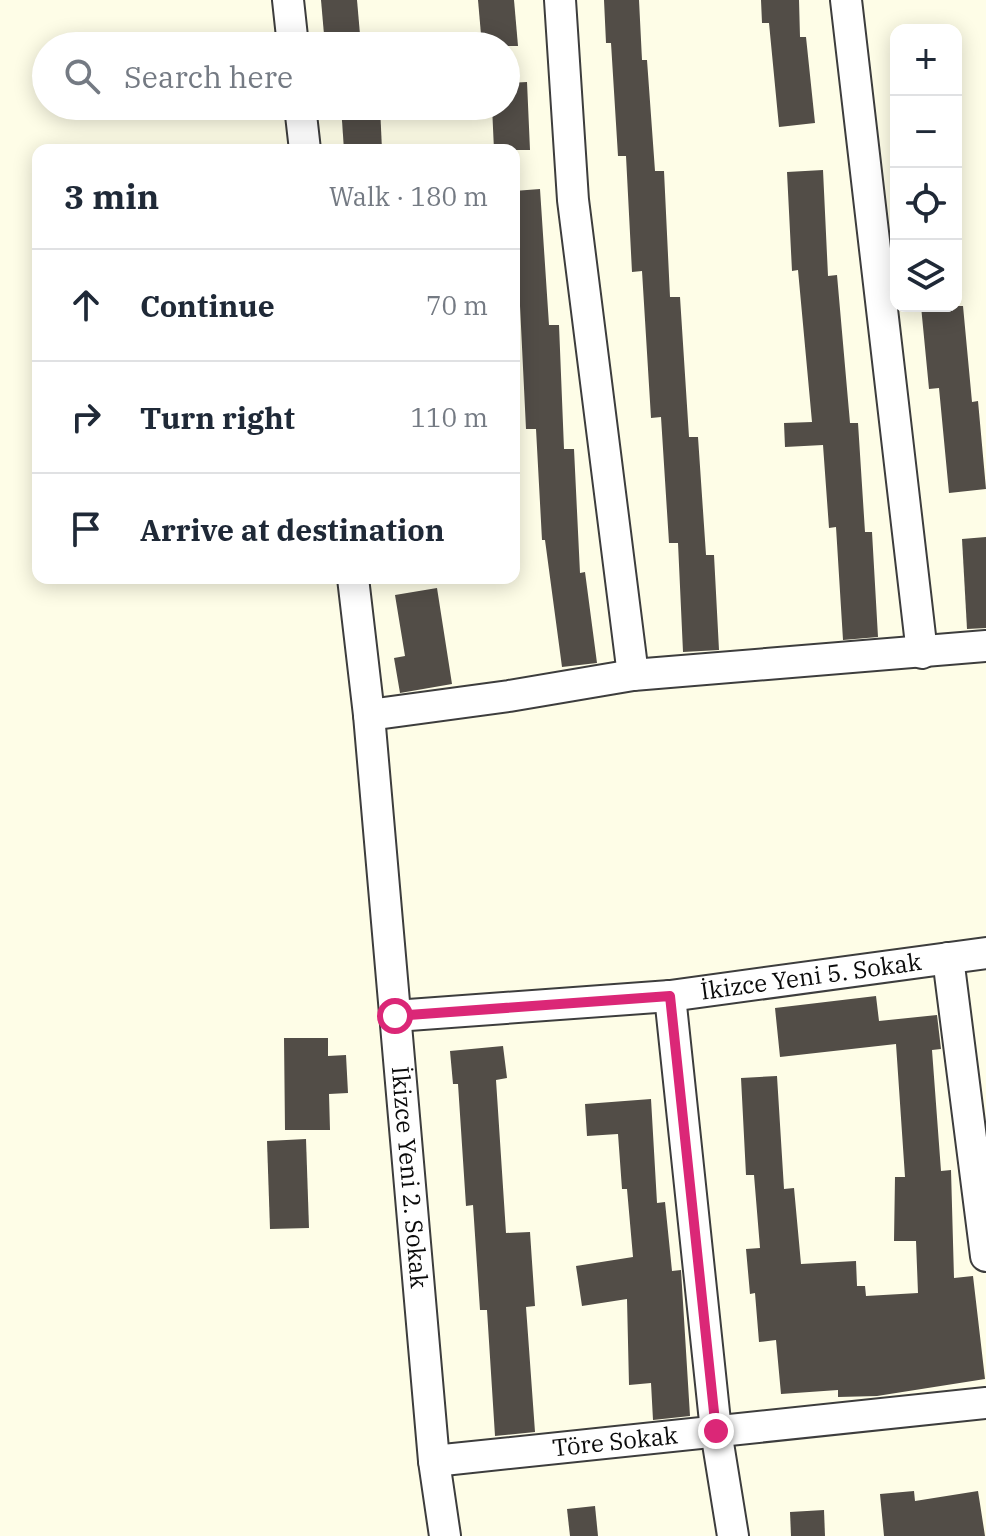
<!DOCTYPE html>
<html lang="en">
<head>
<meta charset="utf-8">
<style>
  body { margin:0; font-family:"IBM Plex Serif",serif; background:#f2f2f3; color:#1f2937 }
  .controls { position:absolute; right:24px; top:24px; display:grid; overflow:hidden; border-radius:16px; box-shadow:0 4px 20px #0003 }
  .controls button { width:72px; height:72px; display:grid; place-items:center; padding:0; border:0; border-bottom:2px solid #e0e1e3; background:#fff; color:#1f2937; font:40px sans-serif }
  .stop { position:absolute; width:24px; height:24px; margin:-18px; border:6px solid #db2777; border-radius:50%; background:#fff }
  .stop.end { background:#db2777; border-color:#fff; box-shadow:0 2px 8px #0008 }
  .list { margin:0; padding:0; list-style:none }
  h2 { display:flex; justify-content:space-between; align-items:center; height:104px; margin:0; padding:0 32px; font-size:34px }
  h2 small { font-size:26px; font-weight:400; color:#747a83 }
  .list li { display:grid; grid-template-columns:52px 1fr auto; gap:24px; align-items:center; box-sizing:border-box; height:112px; padding:0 32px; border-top:2px solid #e0e1e3 }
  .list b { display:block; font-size:30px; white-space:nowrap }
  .list em { font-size:26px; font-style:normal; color:#747a83 }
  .icon { flex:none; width:44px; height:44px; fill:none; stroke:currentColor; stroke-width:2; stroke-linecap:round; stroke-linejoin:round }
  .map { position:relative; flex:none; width:986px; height:1536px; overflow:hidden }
  .search { position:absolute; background:#fff; box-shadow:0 4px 20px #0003; left:32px; top:32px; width:488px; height:88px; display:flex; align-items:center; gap:20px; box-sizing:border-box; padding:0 28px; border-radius:44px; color:#747a83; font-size:30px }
  .panel { position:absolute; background:#fff; box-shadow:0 4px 20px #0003; left:32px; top:144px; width:488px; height:440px; border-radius:16px }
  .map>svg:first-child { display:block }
  .building { fill:#524d47 }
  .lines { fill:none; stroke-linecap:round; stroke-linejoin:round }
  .street-casing { stroke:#3d3d3d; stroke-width:34 }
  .street { stroke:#fff; stroke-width:30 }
  .route { stroke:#db2777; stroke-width:10 }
  .labels { text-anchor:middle; stroke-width:8; stroke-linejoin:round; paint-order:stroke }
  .street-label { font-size:24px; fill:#0a0a0a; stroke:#fff }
</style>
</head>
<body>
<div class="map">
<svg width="986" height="1536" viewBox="0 0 986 1536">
  <rect width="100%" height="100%" fill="#fefde7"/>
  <!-- building -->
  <g class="building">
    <path d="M 321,0 L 357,0 L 361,46 L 325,46 Z"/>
    <path d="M 478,0 L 514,0 L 518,46 L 482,46 Z"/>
    <path d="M 604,0 L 639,0 L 642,60 L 647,60 L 655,171 L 664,171 L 670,297 L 680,297 L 689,437 L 698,437 L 706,555 L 714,555 L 719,650 L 683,652 L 678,543 L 669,543 L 661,417 L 651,418 L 642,271 L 632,272 L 626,156 L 618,156 L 611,43 L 606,43 Z"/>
    <path d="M 761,0 L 799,0 L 800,37 L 806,37 L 815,123 L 779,127 L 769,23 L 762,23 Z"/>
    <path d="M 527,82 L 530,150 L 494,150 L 492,106 L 506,106 L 506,83 Z"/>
    <path d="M 341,106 L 380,106 L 382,150 L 344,150 Z"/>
    <path d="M 823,170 L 828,276 L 837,275 L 850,423 L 858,423 L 865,532 L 872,532 L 878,637 L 843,640 L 836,527 L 829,528 L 823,445 L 785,447 L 784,423 L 812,422 L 798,270 L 792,271 L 787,172 Z"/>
    <path d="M 540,189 L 549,325 L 559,325 L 564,449 L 574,449 L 580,573 L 585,572 L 597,663 L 562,667 L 545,540 L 542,540 L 536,429 L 526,429 L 520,306 L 514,306 L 514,191 Z"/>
    <path d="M 921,306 L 963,306 L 972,402 L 978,401 L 986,489 L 949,493 L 939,388 L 929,389 Z"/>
    <path d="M 986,537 L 986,628 L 967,629 L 962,539 Z"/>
    <path d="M 437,588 L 452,684 L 400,693 L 394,658 L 405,656 L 395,595 Z"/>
    <path d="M 876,996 L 879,1021 L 937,1015 L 941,1049 L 932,1050 L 941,1171 L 951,1170 L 954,1278 L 973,1276 L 985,1379 L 877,1396 L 838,1397 L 838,1390 L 781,1394 L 776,1340 L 759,1342 L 755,1293 L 750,1294 L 746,1249 L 760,1248 L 754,1175 L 746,1175 L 741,1078 L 777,1076 L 784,1189 L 794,1188 L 801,1264 L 856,1261 L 857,1286 L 865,1286 L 866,1296 L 918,1293 L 916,1241 L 894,1241 L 895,1177 L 905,1177 L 896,1044 L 780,1057 L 775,1008 Z"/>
    <path d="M 284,1038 L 328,1038 L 328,1056 L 346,1055 L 348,1093 L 329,1094 L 330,1130 L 285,1130 Z"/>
    <path d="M 503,1046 L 507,1078 L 496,1080 L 506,1233 L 530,1232 L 535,1306 L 526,1307 L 535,1432 L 495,1436 L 487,1310 L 480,1310 L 473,1205 L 466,1206 L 458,1084 L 453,1084 L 450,1051 Z"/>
    <path d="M 651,1099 L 657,1203 L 665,1202 L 672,1271 L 681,1270 L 690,1416 L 653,1420 L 651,1383 L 629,1385 L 627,1299 L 582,1306 L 576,1266 L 633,1257 L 627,1189 L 622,1189 L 618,1134 L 587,1136 L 585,1104 Z"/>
    <path d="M 306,1139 L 309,1228 L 270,1229 L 267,1141 Z"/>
    <path d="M 914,1491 L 915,1501 L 978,1491 L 985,1536 L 884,1536 L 880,1494 Z"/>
    <path d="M 595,1506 L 598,1536 L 570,1536 L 567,1509 Z"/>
    <path d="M 824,1510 L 825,1536 L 791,1536 L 790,1512 Z"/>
  </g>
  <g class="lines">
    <defs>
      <g id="street">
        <path d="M 288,0 L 293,46"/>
        <path d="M 560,0 L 573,200 L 633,675"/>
        <path d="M 846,0 L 922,653"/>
        <path d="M 300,106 L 305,150"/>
        <path id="s1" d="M 353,578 L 369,715 L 434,1461 L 445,1536"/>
        <path d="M 369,715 L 509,696 L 633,675 L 986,646"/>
        <path d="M 948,958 L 986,1256"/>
        <path d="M 670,996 L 716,1431 L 733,1536"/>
        <path id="s2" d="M 395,1016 L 670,996 L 986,953"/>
        <path id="s3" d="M 434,1461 L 986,1403"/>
      </g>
    </defs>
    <!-- street casing -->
    <use href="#street" class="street-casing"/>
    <!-- street -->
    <use href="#street" class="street"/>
  </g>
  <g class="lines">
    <!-- route -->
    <path class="route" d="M 395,1016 L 670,996 L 716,1431"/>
  </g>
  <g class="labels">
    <!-- street labels -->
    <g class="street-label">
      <text dy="8" stroke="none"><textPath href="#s2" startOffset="418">İkizce Yeni 5. Sokak</textPath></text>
      <text dy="8" stroke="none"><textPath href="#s1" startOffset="602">İkizce Yeni 2. Sokak</textPath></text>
      <text dy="8" stroke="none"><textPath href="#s3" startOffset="182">Töre Sokak</textPath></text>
    </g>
  </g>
</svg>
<div class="controls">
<button>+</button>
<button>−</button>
<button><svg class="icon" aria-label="locate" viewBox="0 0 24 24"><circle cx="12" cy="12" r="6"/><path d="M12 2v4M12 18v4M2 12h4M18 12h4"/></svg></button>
<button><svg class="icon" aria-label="layers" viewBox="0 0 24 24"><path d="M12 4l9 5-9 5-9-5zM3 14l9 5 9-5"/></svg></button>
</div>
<div class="stop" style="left:395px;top:1016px"></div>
<div class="stop end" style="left:716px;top:1431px"></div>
<div class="search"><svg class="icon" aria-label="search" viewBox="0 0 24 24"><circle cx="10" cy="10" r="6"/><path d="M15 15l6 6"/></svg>Search here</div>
<section class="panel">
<h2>3 min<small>Walk · 180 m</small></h2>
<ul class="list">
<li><svg class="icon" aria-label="ahead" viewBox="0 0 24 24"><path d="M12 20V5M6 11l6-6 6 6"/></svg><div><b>Continue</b></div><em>70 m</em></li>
<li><svg class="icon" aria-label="right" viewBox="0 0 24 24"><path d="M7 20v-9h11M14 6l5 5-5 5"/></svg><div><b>Turn right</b></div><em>110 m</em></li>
<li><svg class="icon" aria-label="arrive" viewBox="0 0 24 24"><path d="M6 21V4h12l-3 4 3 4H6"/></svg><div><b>Arrive at destination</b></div></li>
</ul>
</section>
</div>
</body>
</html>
